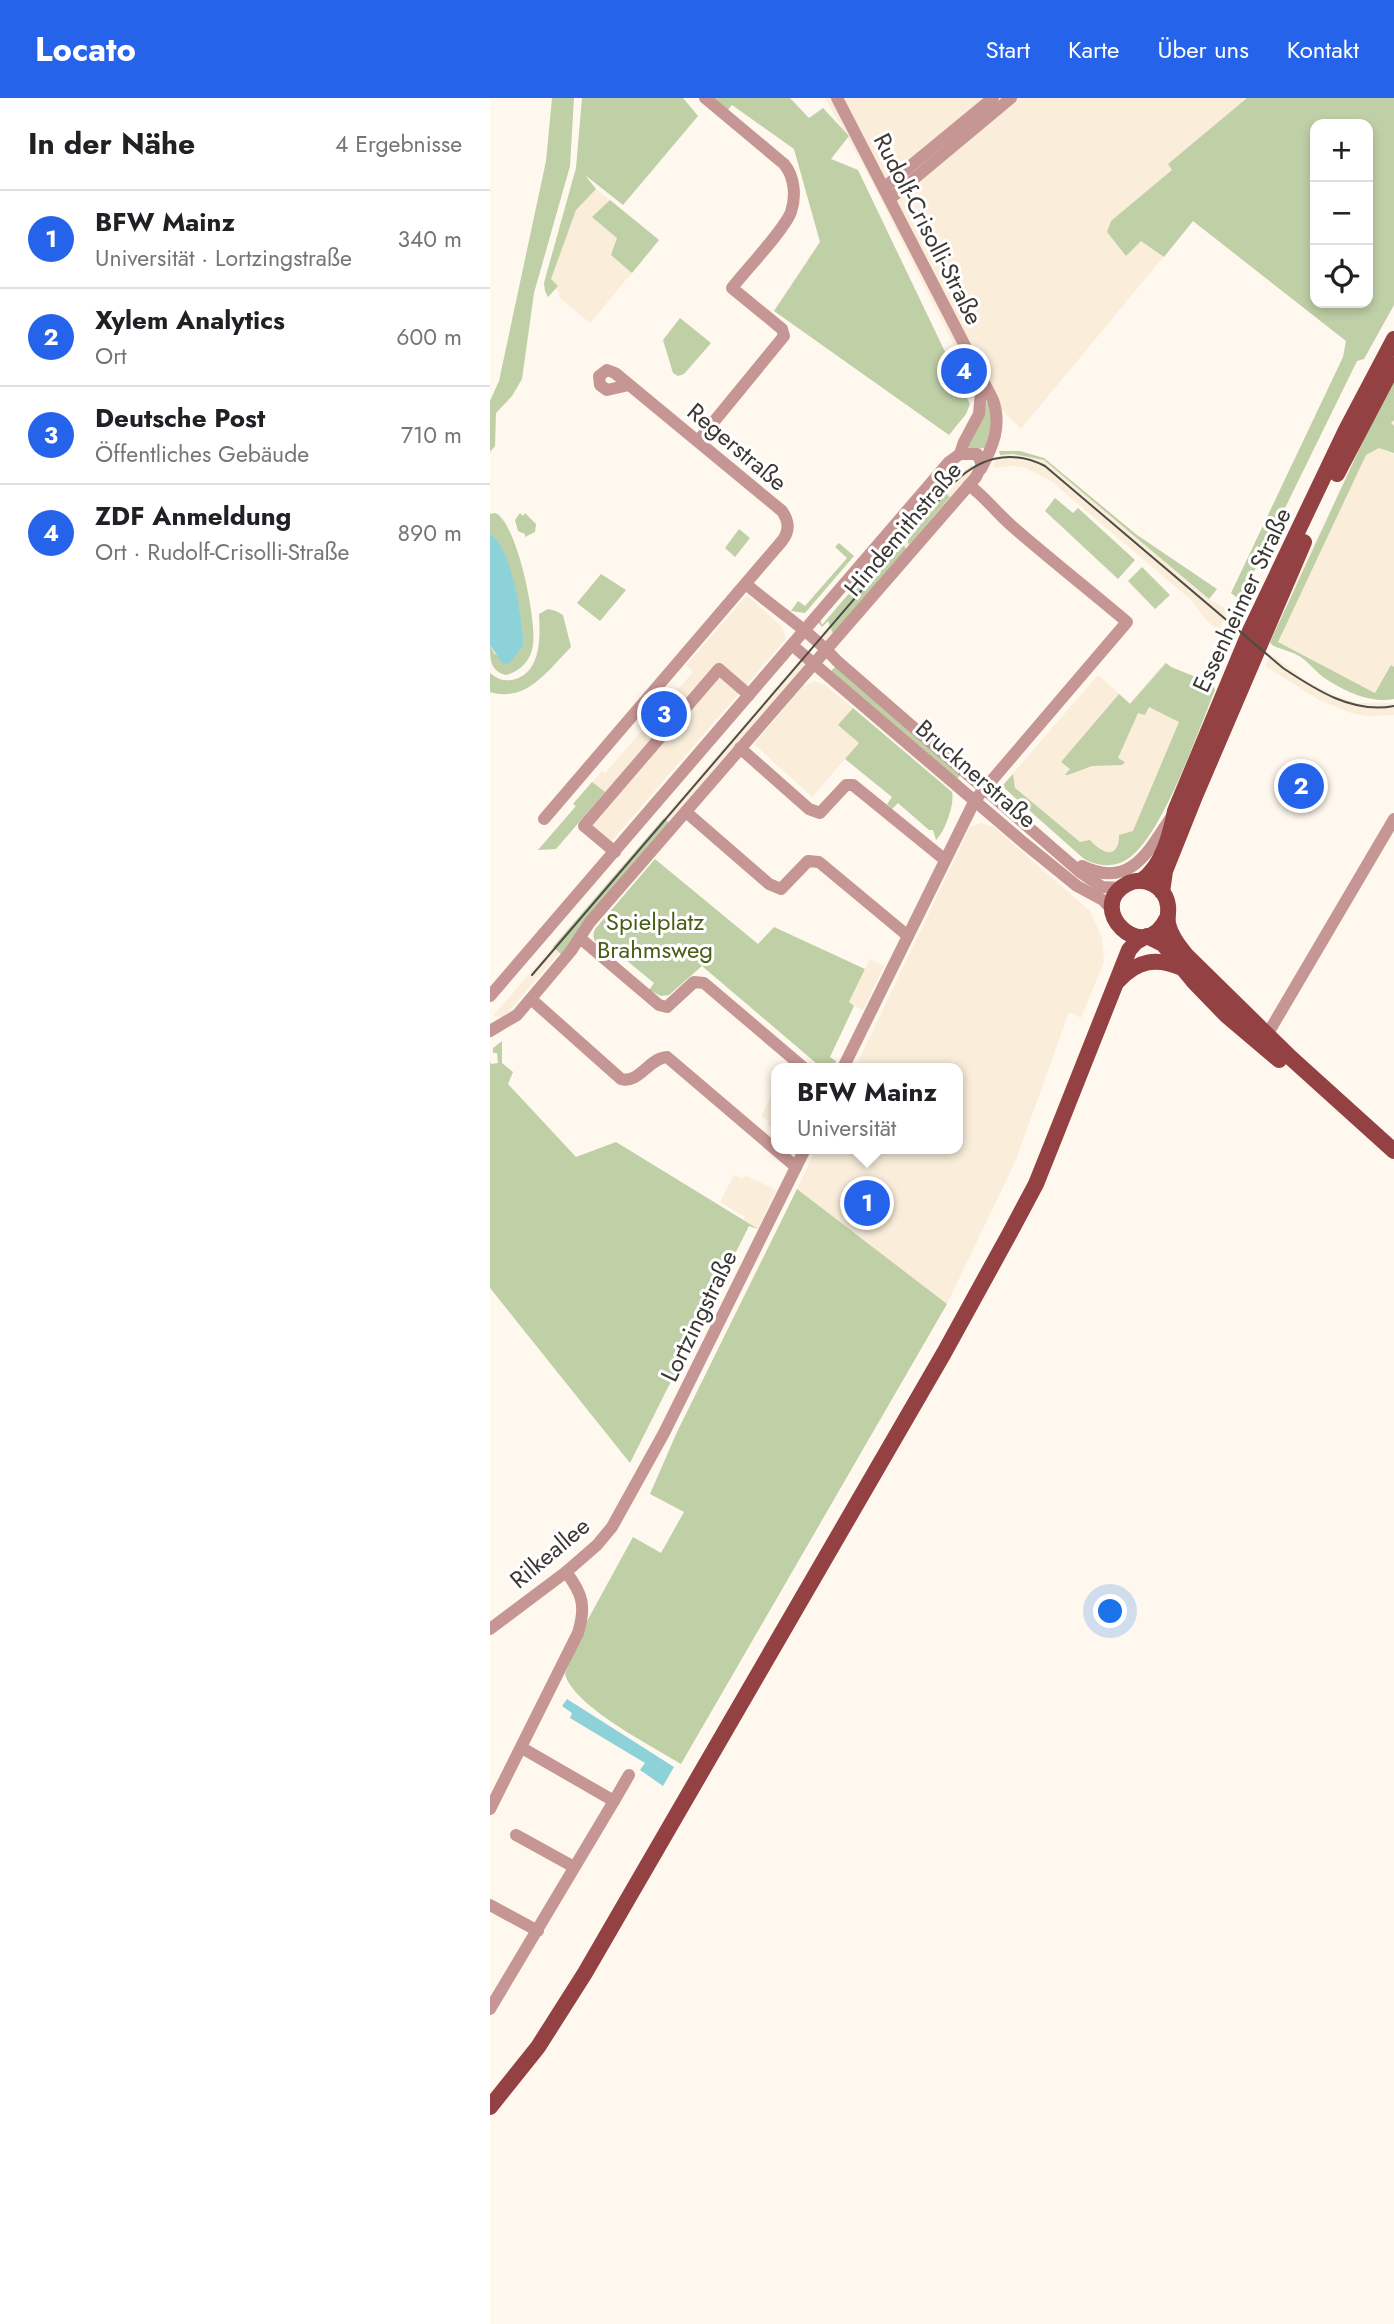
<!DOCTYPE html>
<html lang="de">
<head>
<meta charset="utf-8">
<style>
  body { margin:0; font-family:Jost,sans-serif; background:#f2f2f2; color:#202124 }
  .controls { position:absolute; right:21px; top:21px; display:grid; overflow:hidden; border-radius:14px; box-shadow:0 4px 10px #0003 }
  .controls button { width:63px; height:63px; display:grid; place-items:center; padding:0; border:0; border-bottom:2px solid #e0e0e0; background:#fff; color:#202124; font:35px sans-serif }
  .you { position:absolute; left:621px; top:1514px; width:24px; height:24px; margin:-18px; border:5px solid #fff; border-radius:50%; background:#1a73e8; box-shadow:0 0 0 10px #1a73e833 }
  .badge { display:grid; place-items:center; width:46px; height:46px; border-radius:50%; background:#2563eb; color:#fff; font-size:23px; font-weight:700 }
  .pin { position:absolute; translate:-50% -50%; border:4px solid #fff; box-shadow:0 2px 7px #0006 }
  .popup { position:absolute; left:281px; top:965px; width:192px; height:91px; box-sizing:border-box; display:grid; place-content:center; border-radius:14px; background:#fff; filter:drop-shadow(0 2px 5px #0005); font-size:23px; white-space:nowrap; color:#757577 }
  .popup b { font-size:26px; color:#202124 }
  .popup::after { content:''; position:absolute; left:50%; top:100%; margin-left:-14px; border:14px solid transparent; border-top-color:#fff }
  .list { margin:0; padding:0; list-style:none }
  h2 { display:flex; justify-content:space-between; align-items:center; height:91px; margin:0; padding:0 28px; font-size:30px }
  h2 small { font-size:23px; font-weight:400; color:#757577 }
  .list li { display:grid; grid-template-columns:46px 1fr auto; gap:21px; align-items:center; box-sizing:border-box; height:98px; padding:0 28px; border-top:2px solid #e0e0e0 }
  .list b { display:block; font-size:26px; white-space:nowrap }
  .list p { margin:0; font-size:23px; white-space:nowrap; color:#757577 }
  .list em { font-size:23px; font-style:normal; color:#757577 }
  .icon { flex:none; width:38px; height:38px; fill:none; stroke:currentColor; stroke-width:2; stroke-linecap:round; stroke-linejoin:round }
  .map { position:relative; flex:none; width:904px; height:2226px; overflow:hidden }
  header { display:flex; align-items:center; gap:42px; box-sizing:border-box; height:98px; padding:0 35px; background:#2563eb; color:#fff }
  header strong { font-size:33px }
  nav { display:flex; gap:38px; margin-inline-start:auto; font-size:24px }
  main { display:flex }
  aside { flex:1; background:#fff }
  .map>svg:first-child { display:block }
  .built { fill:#faeedb }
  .green { fill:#bfcfa6; fill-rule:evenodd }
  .water { fill:#8cd2d8 }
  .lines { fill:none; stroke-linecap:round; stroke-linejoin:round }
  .minor { stroke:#c69694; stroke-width:12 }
  .major { stroke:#934143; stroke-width:16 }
  .tram { stroke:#4f4b47; stroke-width:2 }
  .labels { text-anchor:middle; stroke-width:6; stroke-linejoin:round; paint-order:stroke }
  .street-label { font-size:24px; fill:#3b3834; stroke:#fff }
  .park-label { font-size:24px; fill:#485e15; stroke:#fff }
</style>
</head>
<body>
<header>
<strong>Locato</strong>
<nav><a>Start</a><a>Karte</a><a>Über uns</a><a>Kontakt</a></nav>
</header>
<main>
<aside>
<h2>In der Nähe<small>4 Ergebnisse</small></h2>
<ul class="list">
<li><span class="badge">1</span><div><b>BFW Mainz</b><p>Universität · Lortzingstraße</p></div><em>340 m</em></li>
<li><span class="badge">2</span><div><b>Xylem Analytics</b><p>Ort</p></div><em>600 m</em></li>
<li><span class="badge">3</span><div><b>Deutsche Post</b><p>Öffentliches Gebäude</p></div><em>710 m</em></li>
<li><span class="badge">4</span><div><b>ZDF Anmeldung</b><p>Ort · Rudolf-Crisolli-Straße</p></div><em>890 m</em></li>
</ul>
</aside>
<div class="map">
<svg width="904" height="2226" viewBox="0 0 904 2226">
  <rect width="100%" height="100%" fill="#fef8ef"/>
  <!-- built -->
  <g class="built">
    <path d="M 335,0 L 904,0 L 878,26 L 825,26 L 825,205 L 856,242 L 703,123 L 531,331 L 481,282 L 380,80 Z"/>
    <path d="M 106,91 L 169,142 L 100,225 L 68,198 L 70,195 L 65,191 L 68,188 L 60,182 L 86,112 Z"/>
    <path d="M 904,281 L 904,569 L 901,568 L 886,595 L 787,545 L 813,489 L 804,488 Z"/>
    <path d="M 523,356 L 554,362 L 563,369 L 719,501 L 738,512 L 730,530 L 725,530 L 717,523 L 701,502 L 561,383 L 534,369 L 520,368 L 504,370 L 503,366 L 508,358 Z"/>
    <path d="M 482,366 L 483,373 L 336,545 L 332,535 L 465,380 Z"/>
    <path d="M 257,497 L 292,529 L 296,541 L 120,745 L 82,712 L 86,708 L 83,706 L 112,673 L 115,675 L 203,574 L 196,567 Z"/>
    <path d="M 781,556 L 818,584 L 846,598 L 868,605 L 904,605 L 904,617 L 876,618 L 861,615 L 829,602 L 775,568 Z"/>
    <path d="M 311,560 L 318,566 L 14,919 L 3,918 Z"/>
    <path d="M 675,564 L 682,569 L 723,586 L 642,757 L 623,767 L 606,766 L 593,760 L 512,688 L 608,577 L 640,605 Z"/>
    <path d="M 324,583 L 335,587 L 363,610 L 349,627 L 369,645 L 322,699 L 264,646 L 312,589 Z"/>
    <path d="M 491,725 L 504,729 L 600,813 L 612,840 L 614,864 L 591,920 L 579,914 L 526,1062 L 457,1206 L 307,1091 L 326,1051 L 468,1051 L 468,970 L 365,970 L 480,729 Z"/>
    <path d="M 380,861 L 394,868 L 373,912 L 359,905 Z"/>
    <path d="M 286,988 L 286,1031 L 277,1027 L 279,1023 L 271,1019 Z"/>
    <path d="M 244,1077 L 251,1080 L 257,1078 L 286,1092 L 268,1131 L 253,1124 L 255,1119 L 230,1104 Z"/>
  </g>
  <!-- green -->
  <g class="green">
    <path d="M 62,0 L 84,0 L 80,68 L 44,195 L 32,281 L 22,298 L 6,315 L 5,348 L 0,354 L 0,303 L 9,283 L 56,63 Z"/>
    <path d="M 92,0 L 193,0 L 208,18 L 133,107 L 95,77 L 106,91 L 86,112 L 61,181 L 68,188 L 58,199 L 55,193 L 54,185 L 86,70 Z"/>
    <path d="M 221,0 L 300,0 L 319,20 L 333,10 L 359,38 L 341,61 L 368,72 L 480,306 L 476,316 L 459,337 L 284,213 L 330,144 L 304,51 L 242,7 L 237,13 Z"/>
    <path d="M 757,0 L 904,0 L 904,207 L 874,261 L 867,263 L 750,502 L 741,495 L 853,259 L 856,243 L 703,123 L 674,159 L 651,143 L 636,158 L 617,134 L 621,123 L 682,72 L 678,66 ZM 878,26 L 878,205 L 825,205 L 825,26 Z"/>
    <path d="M 120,102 L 169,142 L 142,175 L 121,157 L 127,140 L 102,119 Z"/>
    <path d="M 190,220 L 221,245 L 194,276 L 188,278 L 183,275 L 173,242 Z"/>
    <path d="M 904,281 L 904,322 L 901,325 L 904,328 L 904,355 L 889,350 L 876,357 L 788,544 L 885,595 L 901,567 L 904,569 L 904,601 C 880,606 852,592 833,579 C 824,572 817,562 807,557 C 800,553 790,551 782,547 L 780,544 L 893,300 Z"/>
    <path d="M 497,302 L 504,324 L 495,350 L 481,351 L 477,348 L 493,320 Z"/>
    <path d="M 509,353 L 530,353 L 554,360 L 647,437 L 727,491 L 719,501 L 554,362 L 523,356 L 510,357 Z"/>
    <path d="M 454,394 L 460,399 L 419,447 L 416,439 Z"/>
    <path d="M 565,400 L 583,415 L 588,410 L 645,462 L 628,481 L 555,413 Z"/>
    <path d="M 5,415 C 27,423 47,524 43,547 C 41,562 31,573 16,577 C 0,573 0,561 0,547 L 4,555 L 18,566 L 34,547 C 32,520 21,450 0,435 L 0,416 Z"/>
    <path d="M 30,415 L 33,418 L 35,415 L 46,426 L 45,434 L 35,439 L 35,436 L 28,433 L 25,422 Z"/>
    <path d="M 249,431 L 260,440 L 245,459 L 235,450 Z"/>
    <path d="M 401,438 L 409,446 L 412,443 L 416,451 L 343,536 L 338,523 L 332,529 L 327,523 L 330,520 L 332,527 L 402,445 Z"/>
    <path d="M 349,445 L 364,458 L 315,515 L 301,513 L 308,503 L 315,508 L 357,460 L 345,449 Z"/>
    <path d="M 652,469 L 680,497 L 665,511 L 638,483 Z"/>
    <path d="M 111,476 L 136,492 L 110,523 L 87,505 Z"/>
    <path d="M 58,511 L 66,513 L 73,517 L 81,549 C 58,572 37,605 0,594 L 0,575 C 8,582 16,584 26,581 C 52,572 50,537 49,516 Z"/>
    <path d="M 676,565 L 681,569 L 723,586 L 725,592 C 708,633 673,736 639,760 C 625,770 607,769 593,760 L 512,688 L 523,676 L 525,690 L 590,744 L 600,742 C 611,755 629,763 629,737 L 643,733 L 689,624 L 659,609 L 655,617 L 648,615 L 628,660 L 635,664 L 632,667 L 602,668 L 578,677 L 575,677 L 580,671 L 571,664 L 629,596 L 640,606 Z"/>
    <path d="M 346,568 L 472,675 L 466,682 L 341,573 Z"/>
    <path d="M 363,610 L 462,694 C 465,705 455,734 446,742 L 443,732 L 439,732 L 408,705 L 402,711 L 397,706 L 402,699 L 355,661 L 369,645 L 348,627 Z"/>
    <path d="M 102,684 L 115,694 L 66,751 L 48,752 L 86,708 L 83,706 Z"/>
    <path d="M 174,720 L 180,726 L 72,857 L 63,849 Z"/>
    <path d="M 165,761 L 268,846 L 284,829 L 375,871 L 359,904 L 364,908 L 340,959 L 346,963 L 344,970 L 323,970 L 326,965 L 212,868 L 179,897 L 171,898 L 159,892 L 164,885 L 113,843 L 109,848 C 103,842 102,838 105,831 Z"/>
    <path d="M 12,943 L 12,965 L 23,974 L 18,986 L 86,1059 L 126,1044 L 268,1131 L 259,1128 L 140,1365 L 0,1190 L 0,963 L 1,966 L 8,965 L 7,955 L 3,955 L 3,950 Z"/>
    <path d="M 307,1091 L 457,1206 L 191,1666 C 162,1648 83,1608 75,1576 L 96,1525 L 143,1439 L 171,1455 L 194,1414 L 160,1396 L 187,1334 Z"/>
  </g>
  <!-- water -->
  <g class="water">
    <path d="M 0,435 C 22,450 32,520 34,547 L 19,566 L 12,565 L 0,547 Z"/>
    <path d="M 77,1601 L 184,1669 L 173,1688 L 150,1672 L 155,1665 L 80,1620 L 82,1615 L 72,1608 Z"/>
  </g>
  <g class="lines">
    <!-- minor -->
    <g class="minor">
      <path d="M 347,0 L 503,302 C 512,328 503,348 491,371"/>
      <path d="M 395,89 L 503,0"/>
      <path d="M 401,100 L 521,0"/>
      <path d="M 208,343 L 294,238 L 292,231 L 242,190 C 255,173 295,131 301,114 C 306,99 305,79 294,66 L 215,0"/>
      <path d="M 470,356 L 474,344 L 489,316 L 492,282"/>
      <path d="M 256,486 C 286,512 320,533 347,563 L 590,774 L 612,789 L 632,790"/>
      <path d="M 302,547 L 534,745 L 587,788 L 613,802 L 622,812"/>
      <path d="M 250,650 L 319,711 L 330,715 L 356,687 L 363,687 L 454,761"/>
      <path d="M 196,714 L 279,786 L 291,791 L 318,763 L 329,764 L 418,838"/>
      <path d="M 54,721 L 292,443 C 300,433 299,423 292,413 L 125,275 L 117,272 L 109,278 L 110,287 L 117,292 L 139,287"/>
      <path d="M 125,754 L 94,728 L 229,571 L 259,597"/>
      <path d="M 592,768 C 639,791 657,756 680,721"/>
      <path d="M 90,840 L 169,907 L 177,909 L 204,884 L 214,885 L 314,970"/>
      <path d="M 0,898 L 459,364 L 470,356 L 487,356 L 492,366 L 486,379 L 100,824 L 81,853 L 27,917 L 0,933"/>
      <path d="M 41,901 L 131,981 C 149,986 159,960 177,959 L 306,1069"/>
      <path d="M 777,937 L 904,721"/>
      <path d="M 353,970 L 485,702 L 637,524 C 599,492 560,461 523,429 C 507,415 495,399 479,387"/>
      <path d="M 0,1531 L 76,1474 L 107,1447 L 122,1429 L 174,1335 L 315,1051"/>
      <path d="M 124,1703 L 139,1677"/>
      <path d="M 0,1711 L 88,1535 C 96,1509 93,1496 76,1474"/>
      <path d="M 26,1737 L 84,1769"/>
      <path d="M 0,1807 L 48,1833"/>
      <path d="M 0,1911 L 124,1703 L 32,1650"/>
    </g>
    <!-- major -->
    <g class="major">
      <path d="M 847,376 L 904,267"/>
      <path d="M 651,783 C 672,769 680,738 685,713 L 760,533 L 856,332 L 904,241"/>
      <path d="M 672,794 L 675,773 L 705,698 L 814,444"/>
      <path d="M 677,820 C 653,870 594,809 637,786 C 655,777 676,789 678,808 C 679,816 676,822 679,829 C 682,840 689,848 696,857 L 801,960 L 904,1053"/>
      <path d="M 657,838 L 673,846 L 704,884 L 737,918 L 789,962"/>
      <path d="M 628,883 C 647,862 667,859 692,870"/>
      <path d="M 0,2009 L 48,1949 L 95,1875 L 454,1255 L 521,1133 L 546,1086 L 564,1041 L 639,852 L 646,844 L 655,839"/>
    </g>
    <!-- tram -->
    <path class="tram" d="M 42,877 L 461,388 C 487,360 520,350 555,368 L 793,570 C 826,592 863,616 904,608"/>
  </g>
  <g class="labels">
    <!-- street labels -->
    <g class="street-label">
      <text transform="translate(438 131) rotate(63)" y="8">Rudolf-Crisolli-Straße</text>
      <text transform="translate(247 349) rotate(40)" y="8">Regerstraße</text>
      <text transform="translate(413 431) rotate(-50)" y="8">Hindemithstraße</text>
      <text transform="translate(752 502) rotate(-65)" y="8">Essenheimer Straße</text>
      <text transform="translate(486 676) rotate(41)" y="8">Brucknerstraße</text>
      <text transform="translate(209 1218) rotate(-64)" y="8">Lortzingstraße</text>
      <text transform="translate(60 1455) rotate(-40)" y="8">Rilkeallee</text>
    </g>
    <!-- park labels -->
    <g class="park-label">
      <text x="165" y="832">Spielplatz<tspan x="165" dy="28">Brahmsweg</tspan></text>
    </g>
  </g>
</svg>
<div class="controls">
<button>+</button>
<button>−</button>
<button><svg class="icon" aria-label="locate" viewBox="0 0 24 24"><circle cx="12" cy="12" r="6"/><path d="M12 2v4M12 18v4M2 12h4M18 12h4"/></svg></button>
</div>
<div class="you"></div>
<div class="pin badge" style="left:377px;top:1105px">1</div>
<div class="popup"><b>BFW Mainz</b>Universität</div>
<div class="pin badge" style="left:811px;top:688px">2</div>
<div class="pin badge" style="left:174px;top:616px">3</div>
<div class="pin badge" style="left:474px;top:273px">4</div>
</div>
</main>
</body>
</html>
